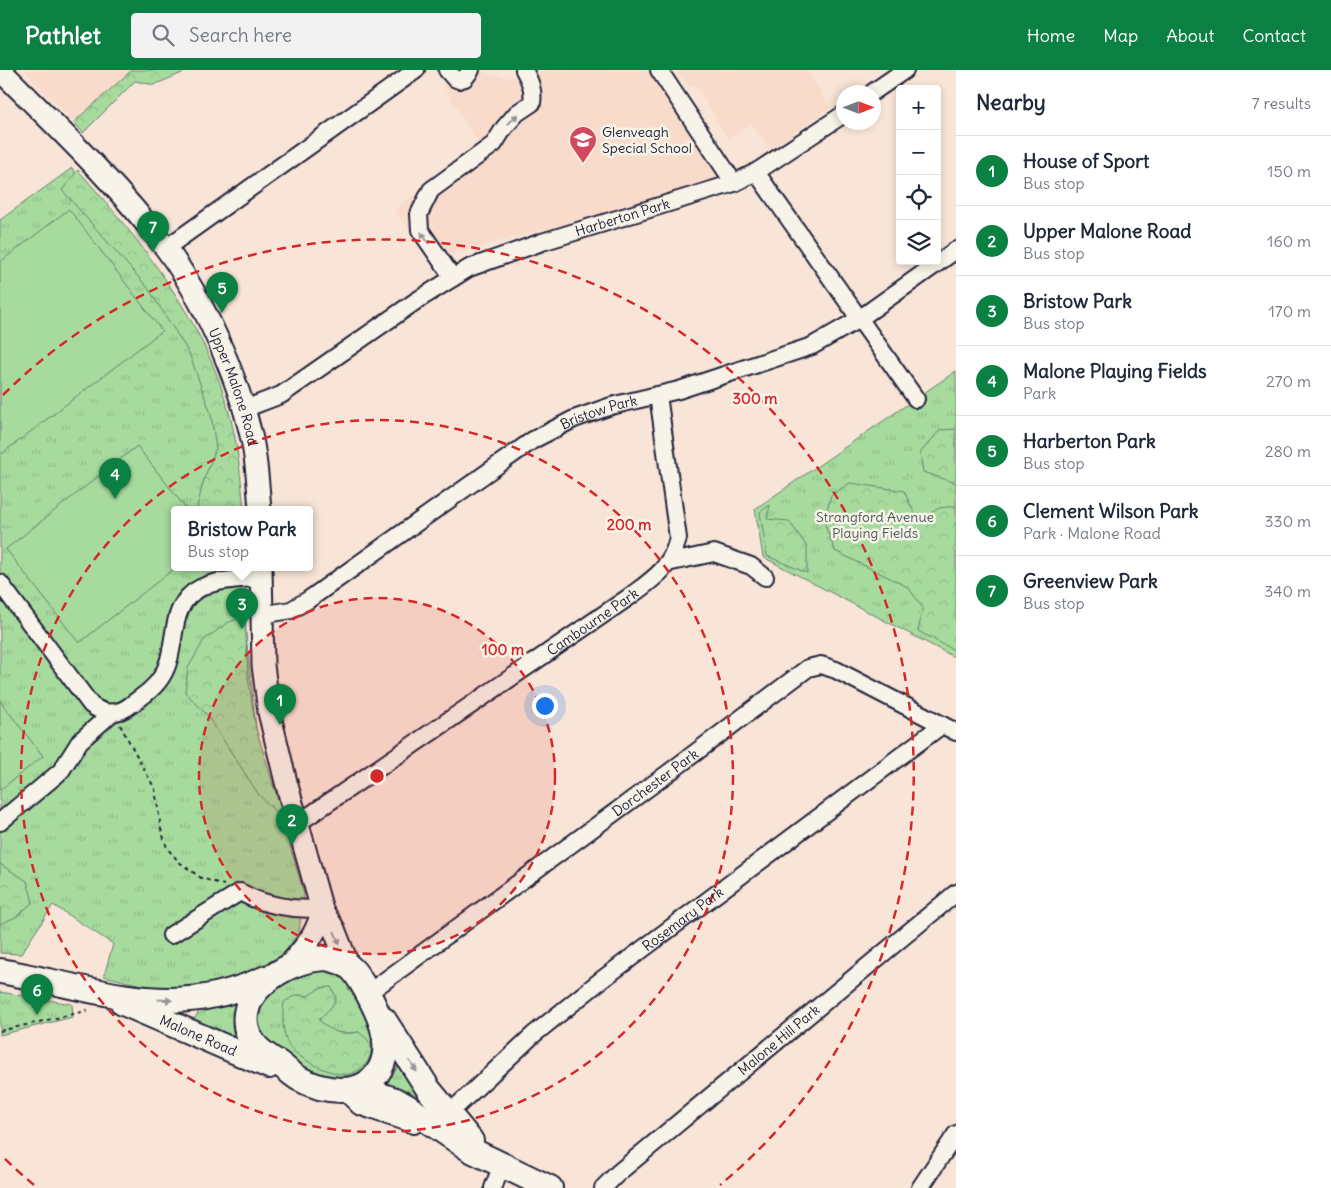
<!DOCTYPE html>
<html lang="en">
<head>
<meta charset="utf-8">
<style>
  body { margin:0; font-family:Delius,sans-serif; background:#f2f2f3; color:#1f2937 }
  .controls { position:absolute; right:15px; top:15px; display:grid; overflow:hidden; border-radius:5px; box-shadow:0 2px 8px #0003 }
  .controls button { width:45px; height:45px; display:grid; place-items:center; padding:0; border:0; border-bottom:1px solid #e0e1e3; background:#fff; color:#1f2937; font:25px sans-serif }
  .compass { position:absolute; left:836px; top:15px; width:45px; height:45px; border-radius:50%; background:#fff; box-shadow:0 2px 8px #0003; rotate:90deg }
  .you { position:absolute; left:544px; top:635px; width:18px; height:18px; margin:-12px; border:4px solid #fff; border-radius:50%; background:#1a73e8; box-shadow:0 0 0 8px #1a73e833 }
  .badge { display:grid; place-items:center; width:32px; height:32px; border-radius:50%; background:#0b8043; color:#fff; font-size:16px; font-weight:700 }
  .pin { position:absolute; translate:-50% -41px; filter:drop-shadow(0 1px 2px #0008) }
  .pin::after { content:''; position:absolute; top:26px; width:18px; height:15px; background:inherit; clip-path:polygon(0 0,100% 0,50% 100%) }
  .popup { position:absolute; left:171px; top:436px; width:142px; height:65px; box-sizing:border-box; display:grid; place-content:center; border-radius:5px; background:#fff; filter:drop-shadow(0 1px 4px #0005); font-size:16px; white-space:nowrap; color:#747a83 }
  .popup b { font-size:19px; color:#1f2937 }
  .popup::after { content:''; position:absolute; left:50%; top:100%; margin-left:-10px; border:10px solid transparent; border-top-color:#fff }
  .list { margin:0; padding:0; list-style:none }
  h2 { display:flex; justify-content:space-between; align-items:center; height:65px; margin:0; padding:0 20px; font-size:21px }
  h2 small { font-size:16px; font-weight:400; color:#747a83 }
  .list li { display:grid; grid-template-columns:32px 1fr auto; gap:15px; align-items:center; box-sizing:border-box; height:70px; padding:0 20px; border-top:1px solid #e0e1e3 }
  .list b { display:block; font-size:19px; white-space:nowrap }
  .list p { margin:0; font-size:16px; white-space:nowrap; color:#747a83 }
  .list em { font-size:16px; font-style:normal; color:#747a83 }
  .icon { flex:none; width:28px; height:28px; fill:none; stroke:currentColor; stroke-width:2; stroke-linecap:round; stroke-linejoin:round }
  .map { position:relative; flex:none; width:956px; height:1118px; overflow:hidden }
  header { display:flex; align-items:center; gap:30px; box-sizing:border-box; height:70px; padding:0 25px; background:#0b8043; color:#fff }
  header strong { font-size:24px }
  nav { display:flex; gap:28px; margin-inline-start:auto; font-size:18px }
  .search { width:350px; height:45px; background:#f2f2f3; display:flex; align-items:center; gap:12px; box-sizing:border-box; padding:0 18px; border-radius:5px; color:#747a83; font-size:19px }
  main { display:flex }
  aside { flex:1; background:#fff }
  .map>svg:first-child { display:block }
  .built { fill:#f9dbcb }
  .grass { fill:url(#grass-tufts); stroke:#647e6c; fill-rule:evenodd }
  .forest { fill:url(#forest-crowns); stroke:#647e6c }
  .pitch { fill:#a7db9e; stroke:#647e6c }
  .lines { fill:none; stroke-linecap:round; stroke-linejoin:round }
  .minor-casing { stroke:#22223b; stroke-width:20 }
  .major-casing { stroke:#22223b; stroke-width:25 }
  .highway-casing { stroke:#22223b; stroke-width:28 }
  .path { stroke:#22223b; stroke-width:2; stroke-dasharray:4 4; stroke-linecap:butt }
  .minor { stroke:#f7f3e8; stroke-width:16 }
  .major { stroke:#f7f3e8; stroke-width:21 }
  .highway { stroke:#f7f3e8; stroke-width:24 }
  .oneway { fill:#97959a }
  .ring { fill:none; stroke:#d62828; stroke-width:2.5; stroke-dasharray:9 6 }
  .labels { text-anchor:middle; stroke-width:5; stroke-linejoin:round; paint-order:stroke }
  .poi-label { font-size:14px; fill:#22223b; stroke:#f7f3e8; text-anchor:start }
  .street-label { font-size:14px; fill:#22223b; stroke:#f7f3e8 }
  .park-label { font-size:14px; fill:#4a5a59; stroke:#f7f3e8 }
  .centre { fill:#d62828; stroke:#f7f3e8; stroke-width:2.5 }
  .ring-label { font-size:15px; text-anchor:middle; font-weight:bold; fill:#d62828; stroke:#f7f3e8; stroke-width:5; stroke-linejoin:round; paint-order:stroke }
</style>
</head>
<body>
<header>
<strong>Pathlet</strong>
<div class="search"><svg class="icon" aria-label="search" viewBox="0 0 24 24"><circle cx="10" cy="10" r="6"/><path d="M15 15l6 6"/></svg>Search here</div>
<nav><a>Home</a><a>Map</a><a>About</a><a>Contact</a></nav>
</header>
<main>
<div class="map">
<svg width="956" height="1118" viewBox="0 0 956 1118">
  <defs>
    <pattern id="grass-tufts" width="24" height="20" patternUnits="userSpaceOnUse" patternTransform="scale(1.25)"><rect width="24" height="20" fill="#a7db9e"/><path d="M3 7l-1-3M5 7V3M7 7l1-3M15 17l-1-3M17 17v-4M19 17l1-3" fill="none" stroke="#8fbc89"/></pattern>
    <pattern id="forest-crowns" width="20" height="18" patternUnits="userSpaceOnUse" patternTransform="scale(1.25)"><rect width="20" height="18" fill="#a7db9e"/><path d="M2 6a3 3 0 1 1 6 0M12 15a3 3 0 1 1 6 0" fill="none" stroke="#8fbc89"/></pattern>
  </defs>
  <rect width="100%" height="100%" fill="#f8e5d7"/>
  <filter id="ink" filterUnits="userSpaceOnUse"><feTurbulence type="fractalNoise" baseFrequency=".02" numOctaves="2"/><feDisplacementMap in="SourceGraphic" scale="10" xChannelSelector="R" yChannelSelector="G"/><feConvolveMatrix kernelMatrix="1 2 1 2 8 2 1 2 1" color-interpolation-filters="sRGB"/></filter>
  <g filter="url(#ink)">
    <!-- built -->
    <g class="built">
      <path d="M 24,0 L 132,0 L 74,52 Z"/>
      <path d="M 452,0 L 483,0 L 489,4 L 511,8 L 538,0 L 649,0 L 722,113 L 433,189 L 394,140 L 480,76 L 442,14 Z"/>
      <path d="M 676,0 L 808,0 L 830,38 L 770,80 L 751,53 L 728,69 L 695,15 L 689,18 Z"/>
    </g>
    <!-- grass -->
    <g class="grass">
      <path d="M 72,98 L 215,311 L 231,440 L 174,440 L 174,498 L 239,498 L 256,659 L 304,824 L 299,861 L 289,877 L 280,886 L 242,906 L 222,912 L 185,918 L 157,918 L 128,912 L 104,906 L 113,874 L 53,835 L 21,884 L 0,883 L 0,150 Z"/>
      <path d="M 956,301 L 956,588 L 763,487 L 755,439 Z"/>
      <path d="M 321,896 L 335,901 L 346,909 L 376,960 L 374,998 L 342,1011 L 323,1006 L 272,984 L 256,966 L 255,941 L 270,919 L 308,898 ZM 296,925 L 308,926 C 320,954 325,967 359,962 L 289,976 Z"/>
      <path d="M 0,922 L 72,934 L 73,947 L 0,965 Z"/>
      <path d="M 240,926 L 235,959 L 237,973 L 191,954 L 203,935 Z"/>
      <path d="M 401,987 L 431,1041 L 381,1018 L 395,1002 Z"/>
    </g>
    <!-- forest -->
    <g class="forest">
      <path d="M 132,0 L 189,0 L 154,15 L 135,11 L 83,63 L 74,52 Z"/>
      <path d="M 78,100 C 142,173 206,251 230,346 C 238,376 241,409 244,440 L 199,440 L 197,437 L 204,409 L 216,379 L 211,344 L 189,283 L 148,218 L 62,120 Z"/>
      <path d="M 956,359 L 956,413 L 923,402 L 920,383 L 940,360 Z"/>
      <path d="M 850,413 L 904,421 L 918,451 L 939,438 L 956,436 L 956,581 L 918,561 L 923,538 L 908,517 L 835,481 L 824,452 L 831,425 Z"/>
      <path d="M 770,435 L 767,449 L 789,451 L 807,477 L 807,503 L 767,486 L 760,442 Z"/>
      <path d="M 245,546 L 248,607 L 256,659 L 285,752 L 259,725 L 207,645 L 185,622 L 188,598 L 204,570 L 227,553 Z"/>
      <path d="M 0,794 L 27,811 L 33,832 L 16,847 L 0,854 Z"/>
      <path d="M 331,917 L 336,927 L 333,935 L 319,950 C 333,963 340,965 359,962 C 362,965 368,969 370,973 C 375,987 363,1001 349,1004 C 334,1007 295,988 288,974 C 282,960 282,947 284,932 L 296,925 L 308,926 L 320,918 Z"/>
    </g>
    <!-- pitch -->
    <g class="pitch">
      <path d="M 69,139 L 162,261 L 0,385 L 0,192 Z"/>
      <path d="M 137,376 L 187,440 L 174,440 L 175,498 L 79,573 L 6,479 Z"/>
      <path d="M 0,631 L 43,686 L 0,720 Z"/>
    </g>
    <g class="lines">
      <defs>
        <g id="minor">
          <path d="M 447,0 L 454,8 L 459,10 L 465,8 L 471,0"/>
          <path d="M 659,0 L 734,113"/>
          <path d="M 873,22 L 905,0"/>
          <path d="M 756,102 L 916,329"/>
          <path d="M 166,178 L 416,0"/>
          <path d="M 453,208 L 420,160 L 419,144 L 431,120 L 494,74 L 504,58 L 517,43 L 532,33 C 534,20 530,11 524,0"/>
          <path id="s1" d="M 244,339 L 281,325 L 416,231 L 469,198 L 542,172 L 734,113 L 756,102 L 844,44"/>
          <path d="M 667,493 L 714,483 L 751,496 L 765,507"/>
          <path d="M 0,513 L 91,635 C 104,645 119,645 132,634 C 143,626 155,618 162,606 C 177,582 169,548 188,527 C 205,509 238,509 261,508"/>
          <path id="s2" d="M 261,545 L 291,540 L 308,530 L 533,370 L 574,349 L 611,336 L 679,320 L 812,276 L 859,249 L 956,180"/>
          <path d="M 0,752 L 61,701 L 80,671 L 112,643"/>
          <path id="s3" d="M 297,754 L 629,527 C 653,509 671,499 678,468 L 658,325"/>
          <path d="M 171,865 L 240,822 C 263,835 295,841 322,838"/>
          <path id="s4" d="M 368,923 L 667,704 L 808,598 L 821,595 L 836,600 L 956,662"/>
          <path d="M 347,1024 L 359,1036 L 414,1055 L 423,1047"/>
          <path id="s5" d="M 442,1050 L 533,965 L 600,911 L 942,655"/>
          <path d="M 493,1118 L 502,1095"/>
          <path id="s6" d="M 603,1118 L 618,1103 L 956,823"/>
          <path d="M 920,1118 L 956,1064"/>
        </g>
        <g id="major">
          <path id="s7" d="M 0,0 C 57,57 116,113 165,177 C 202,226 237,305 251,365 C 257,390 258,415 260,440"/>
          <path d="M 261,498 L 263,595 L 269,642 L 286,712 L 322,840 L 334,859 L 349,897"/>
          <path d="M 288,897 C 303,879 318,864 322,840"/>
        </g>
        <g id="highway">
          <path d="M 326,888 C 334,890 341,891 348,896 C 356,901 361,912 366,920 C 378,942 394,973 380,999 C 364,1029 323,1022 298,1008 C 292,1004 286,999 280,994 C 272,989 262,983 256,976 C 238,956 245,929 264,913 C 282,898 303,889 326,888 Z"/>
          <path d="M 0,901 C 59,911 129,935 189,929 C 216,927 241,919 266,908"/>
          <path id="s8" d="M 123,933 L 269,996"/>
          <path d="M 384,950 L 429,1020 L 471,1071"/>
          <path d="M 358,1018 L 395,1030 L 406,1036 L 471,1080 L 550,1118"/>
        </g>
      </defs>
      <!-- minor casing -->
      <use href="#minor" class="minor-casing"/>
      <!-- major casing -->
      <use href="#major" class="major-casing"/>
      <!-- highway casing -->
      <use href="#highway" class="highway-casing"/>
      <!-- path -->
      <g class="path">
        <path d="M 120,655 L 155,719 L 161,759 L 167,778 L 179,792 L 201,808 L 224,815"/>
        <path d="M 0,961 L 86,941 L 87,939"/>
      </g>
      <!-- minor -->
      <use href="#minor" class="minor"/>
      <!-- major -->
      <use href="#major" class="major"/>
      <!-- highway -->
      <use href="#highway" class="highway"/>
    </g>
    <!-- one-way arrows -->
    <defs><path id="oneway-solid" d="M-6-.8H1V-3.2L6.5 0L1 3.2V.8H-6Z" transform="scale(1.25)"/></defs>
    <g class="oneway">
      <use href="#oneway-solid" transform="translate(513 49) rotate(-45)"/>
      <use href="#oneway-solid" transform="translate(425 168) rotate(-125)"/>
      <use href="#oneway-solid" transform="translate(337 868) rotate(68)"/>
      <use href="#oneway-solid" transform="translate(165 930) rotate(3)"/>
      <use href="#oneway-solid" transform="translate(413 996) rotate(57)"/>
    </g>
  </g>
  <!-- distance rings -->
  <circle cx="377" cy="706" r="178" fill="#d62828" fill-opacity=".12"/>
  <g class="ring">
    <circle cx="377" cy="706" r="178"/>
    <circle cx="377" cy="706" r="356"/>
    <path d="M34 1115A534 534 0 0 1 3 1087M3 325A534 534 0 1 1 720 1115"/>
  </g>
  <!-- icons -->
  <defs>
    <symbol id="school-pin" viewBox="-11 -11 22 30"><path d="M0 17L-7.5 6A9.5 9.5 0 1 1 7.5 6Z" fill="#d1495b" stroke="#f7f3e8"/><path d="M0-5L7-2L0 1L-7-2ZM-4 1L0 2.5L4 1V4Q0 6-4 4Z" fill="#fff"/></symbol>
  </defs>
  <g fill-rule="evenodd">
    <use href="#school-pin" x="567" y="54" width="32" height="43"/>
  </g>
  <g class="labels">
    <!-- poi labels -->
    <g class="poi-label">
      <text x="602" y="67">Glenveagh<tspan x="602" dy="16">Special School</tspan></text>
    </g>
    <!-- street labels -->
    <g class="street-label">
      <text dy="5" stroke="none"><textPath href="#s1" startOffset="428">Harberton Park</textPath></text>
      <text dy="5" stroke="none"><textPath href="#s7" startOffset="399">Upper Malone Road</textPath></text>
      <text dy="5" stroke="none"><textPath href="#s2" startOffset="398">Bristow Park</textPath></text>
      <text dy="5" stroke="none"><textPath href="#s3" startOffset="358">Cambourne Park</textPath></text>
      <text dy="5" stroke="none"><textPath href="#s4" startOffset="356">Dorchester Park</textPath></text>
      <text dy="5" stroke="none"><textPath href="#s5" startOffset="314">Rosemary Park</textPath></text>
      <text dy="5" stroke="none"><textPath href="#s8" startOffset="82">Malone Road</textPath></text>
      <text dy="5" stroke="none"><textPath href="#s6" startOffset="230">Malone Hill Park</textPath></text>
    </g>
    <!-- park labels -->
    <g class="park-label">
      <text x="875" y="452">Strangford Avenue<tspan x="875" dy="16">Playing Fields</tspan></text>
    </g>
  </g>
  <circle cx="377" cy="706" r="8" class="centre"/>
  <g class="ring-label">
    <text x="755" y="334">300 m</text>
    <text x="629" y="460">200 m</text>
    <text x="503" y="585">100 m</text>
  </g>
</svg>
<div class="controls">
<button>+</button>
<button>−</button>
<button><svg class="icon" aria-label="locate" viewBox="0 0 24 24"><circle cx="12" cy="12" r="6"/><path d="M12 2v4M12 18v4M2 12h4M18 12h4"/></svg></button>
<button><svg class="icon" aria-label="layers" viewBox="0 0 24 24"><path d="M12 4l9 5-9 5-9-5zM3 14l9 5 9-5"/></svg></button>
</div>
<svg class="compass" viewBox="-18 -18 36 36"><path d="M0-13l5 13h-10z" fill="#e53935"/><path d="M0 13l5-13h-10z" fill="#747a83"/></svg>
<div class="you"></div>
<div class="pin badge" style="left:280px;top:655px">1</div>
<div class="pin badge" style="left:292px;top:775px">2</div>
<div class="pin badge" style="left:242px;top:559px">3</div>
<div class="popup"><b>Bristow Park</b>Bus stop</div>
<div class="pin badge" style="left:115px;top:429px">4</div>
<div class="pin badge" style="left:222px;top:243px">5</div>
<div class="pin badge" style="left:37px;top:945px">6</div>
<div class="pin badge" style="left:153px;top:182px">7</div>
</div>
<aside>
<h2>Nearby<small>7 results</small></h2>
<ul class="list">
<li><span class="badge">1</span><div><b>House of Sport</b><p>Bus stop</p></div><em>150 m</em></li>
<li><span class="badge">2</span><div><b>Upper Malone Road</b><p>Bus stop</p></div><em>160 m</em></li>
<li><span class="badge">3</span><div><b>Bristow Park</b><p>Bus stop</p></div><em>170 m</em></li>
<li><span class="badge">4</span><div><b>Malone Playing Fields</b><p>Park</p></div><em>270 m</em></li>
<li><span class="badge">5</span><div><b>Harberton Park</b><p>Bus stop</p></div><em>280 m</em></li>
<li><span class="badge">6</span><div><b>Clement Wilson Park</b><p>Park · Malone Road</p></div><em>330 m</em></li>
<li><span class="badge">7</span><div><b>Greenview Park</b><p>Bus stop</p></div><em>340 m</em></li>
</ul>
</aside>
</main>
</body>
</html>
